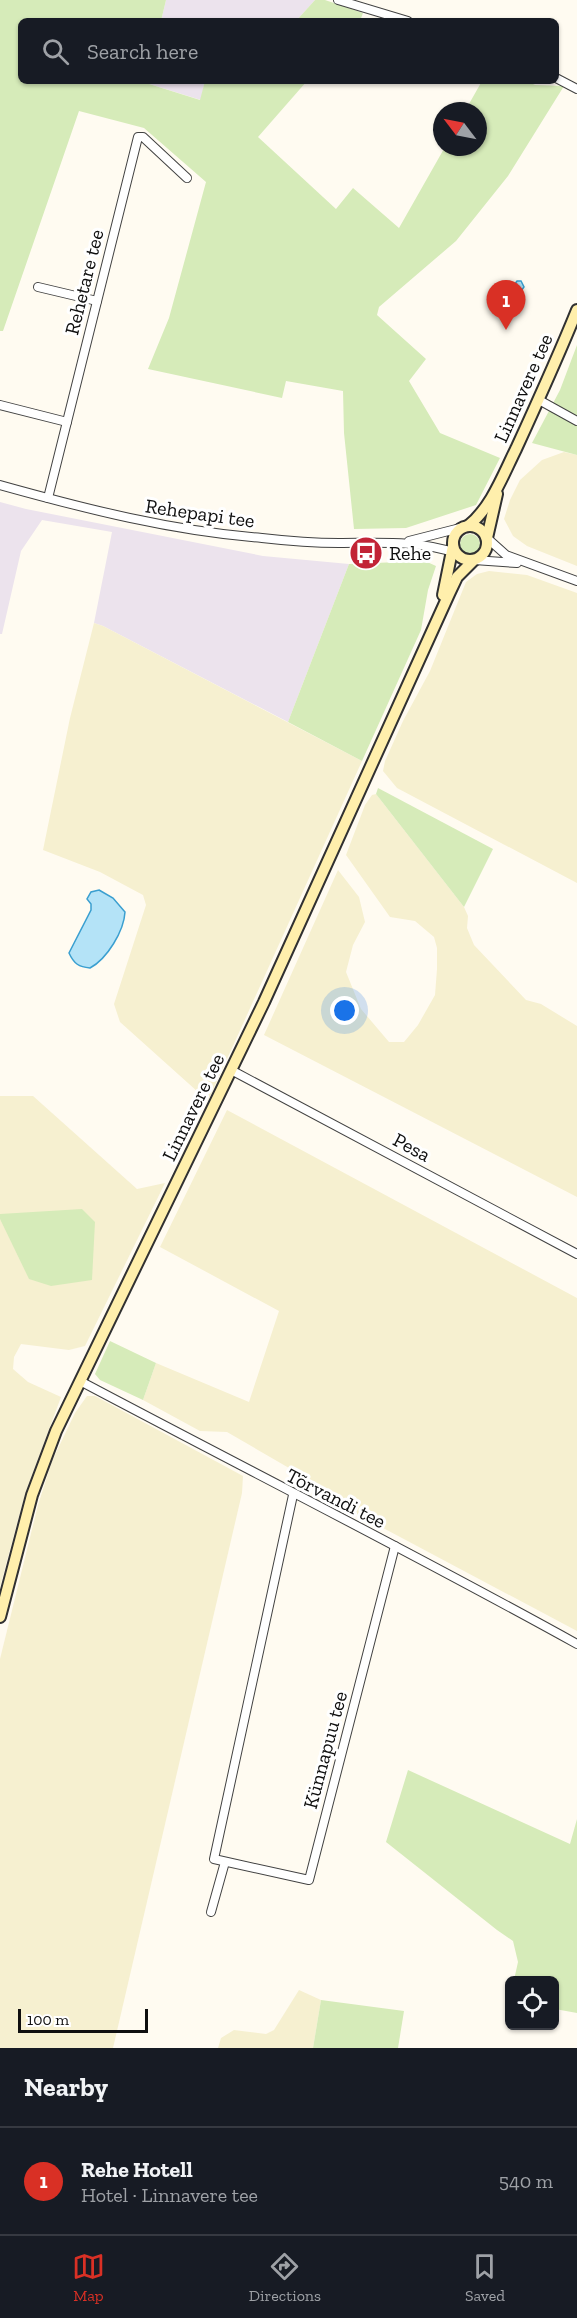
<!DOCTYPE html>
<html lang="en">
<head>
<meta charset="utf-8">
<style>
  body { margin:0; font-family:"Zilla Slab",serif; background:#20242c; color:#f1f3f6 }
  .controls { position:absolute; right:18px; bottom:18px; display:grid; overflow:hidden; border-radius:9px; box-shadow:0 2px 4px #0004 }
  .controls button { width:54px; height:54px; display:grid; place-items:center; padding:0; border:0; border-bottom:2px solid #363941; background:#171b24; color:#f1f3f6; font:30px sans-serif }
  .compass { position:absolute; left:433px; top:102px; width:54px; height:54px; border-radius:50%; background:#171b24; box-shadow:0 2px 4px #0004; rotate:302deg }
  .scale { position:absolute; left:18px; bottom:15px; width:130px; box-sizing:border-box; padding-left:6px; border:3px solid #0f0f0f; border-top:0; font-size:16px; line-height:21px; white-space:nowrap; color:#0f0f0f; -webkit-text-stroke:4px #fff; paint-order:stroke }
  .you { position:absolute; left:345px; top:1011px; width:21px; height:21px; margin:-15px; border:4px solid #fff; border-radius:50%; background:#1a73e8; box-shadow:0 0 0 9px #1a73e833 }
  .badge { display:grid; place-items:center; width:39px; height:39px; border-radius:50%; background:#d93025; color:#fff; font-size:20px; font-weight:700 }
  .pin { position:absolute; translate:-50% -50px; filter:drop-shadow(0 2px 3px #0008) }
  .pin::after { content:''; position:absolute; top:32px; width:21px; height:18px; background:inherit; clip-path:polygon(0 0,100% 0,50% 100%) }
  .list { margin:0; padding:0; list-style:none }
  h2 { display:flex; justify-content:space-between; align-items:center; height:78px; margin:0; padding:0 24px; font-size:26px }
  h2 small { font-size:20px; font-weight:400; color:#9ea1a6 }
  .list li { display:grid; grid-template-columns:39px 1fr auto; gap:18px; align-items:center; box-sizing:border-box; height:108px; padding:0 24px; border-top:2px solid #363941 }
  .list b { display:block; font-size:22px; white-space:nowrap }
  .list p { margin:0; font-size:20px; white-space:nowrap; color:#9ea1a6 }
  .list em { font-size:20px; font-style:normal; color:#9ea1a6 }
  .icon { flex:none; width:33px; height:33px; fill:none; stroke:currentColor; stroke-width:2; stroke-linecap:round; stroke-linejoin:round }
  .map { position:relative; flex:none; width:577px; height:2048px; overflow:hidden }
  .search { position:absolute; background:#171b24; box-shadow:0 2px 4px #0004; left:18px; right:18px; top:18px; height:66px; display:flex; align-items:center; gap:15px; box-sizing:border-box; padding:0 21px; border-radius:9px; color:#9ea1a6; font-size:22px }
  .sheet { height:186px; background:#171b24 }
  nav { display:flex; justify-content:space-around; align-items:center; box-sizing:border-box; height:84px; border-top:2px solid #363941; background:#171b24; font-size:16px; color:#9ea1a6 }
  nav a { display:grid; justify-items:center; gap:3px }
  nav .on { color:#d93025 }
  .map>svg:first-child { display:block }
  .industrial { fill:#ece3ed }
  .farmland { fill:#f6f0d0 }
  .green { fill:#d6ebb9 }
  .water { fill:#b4e3f7; stroke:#3a9fd0; stroke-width:1.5 }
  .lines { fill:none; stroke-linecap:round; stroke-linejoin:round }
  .street-casing { stroke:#424242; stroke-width:10 }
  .secondary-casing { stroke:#313131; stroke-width:14 }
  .street { stroke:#fff; stroke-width:8 }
  .secondary { stroke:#ffefac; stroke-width:10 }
  .labels { text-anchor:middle; stroke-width:6; stroke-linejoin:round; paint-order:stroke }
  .street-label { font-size:20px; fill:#0f0f0f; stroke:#fff }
  .poi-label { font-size:20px; fill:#0f0f0f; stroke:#fff; text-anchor:start }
</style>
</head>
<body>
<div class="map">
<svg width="577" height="2048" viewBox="0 0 577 2048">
  <rect width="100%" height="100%" fill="#fffbf1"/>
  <!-- industrial -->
  <g class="industrial">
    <path d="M 166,0 L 315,0 L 296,21 L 161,21 Z"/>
    <path d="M 146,81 L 205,81 L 201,100 L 146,83 Z"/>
    <path d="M 0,502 L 26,509 L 263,556 L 349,564 L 288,722 L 103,626 L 94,623 L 112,532 L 42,520 L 21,551 L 2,634 L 0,634 Z"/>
  </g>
  <!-- farmland -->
  <g class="farmland">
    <path d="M 564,452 L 577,455 L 577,566 L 527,546 L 513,536 L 504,519 L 510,500 L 520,480 L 542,460 Z"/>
    <path d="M 489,571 L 527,575 L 577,593 L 577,883 L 397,788 L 383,771 L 385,761 L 403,721 L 430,671 L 466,582 L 477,574 Z"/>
    <path d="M 94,623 L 103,626 L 362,761 L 208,1101 L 120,1022 L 114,1004 L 146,905 L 143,895 L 100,872 L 43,850 L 70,718 Z"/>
    <path d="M 376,794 L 464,907 L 468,916 L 467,928 L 474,945 L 526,1000 L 541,1004 L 577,1026 L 577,1197 L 264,1035 L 338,870 L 359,897 L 365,922 L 353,945 L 346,972 L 361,1009 L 389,1042 L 404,1042 L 418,1025 L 435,995 L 437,969 L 437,948 L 434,937 L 415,921 L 390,917 L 346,855 L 365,805 L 372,795 Z"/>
    <path d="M 0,1096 L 33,1096 L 137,1189 L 165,1183 L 85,1346 L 69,1350 L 21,1344 L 14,1357 L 13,1369 L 28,1382 L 61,1397 L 25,1494 L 0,1587 Z"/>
    <path d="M 227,1110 L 577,1298 L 577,1631 L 306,1487 L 289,1468 L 227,1432 L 200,1431 L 143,1400 L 156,1363 L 249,1402 L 279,1311 L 160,1247 Z"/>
    <path d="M 87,1396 L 95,1396 L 243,1476 L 242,1493 L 113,2048 L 0,2048 L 0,1659 L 38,1505 L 52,1461 L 75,1413 Z"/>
    <path d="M 299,1990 L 321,2000 L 313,2048 L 218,2048 L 221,2038 L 234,2030 L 266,2034 L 274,2030 Z"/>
  </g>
  <!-- green -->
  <g class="green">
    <path d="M 0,0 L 166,0 L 161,21 L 21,21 L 21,81 L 146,81 L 146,83 L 200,100 L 205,81 L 307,81 L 258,137 L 336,209 L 353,188 L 399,228 L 445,147 L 478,147 L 478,111 L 465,111 L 482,81 L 527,81 L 535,85 L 564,86 L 508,176 L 456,241 L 379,307 L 377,315 L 426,359 L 409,381 L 440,433 L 500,458 L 476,505 L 406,528 L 354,529 L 344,433 L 343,391 L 286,381 L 282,398 L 148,369 L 169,318 L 206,182 L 144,128 L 79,111 L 3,331 L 0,331 Z"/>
    <path d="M 315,0 L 325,0 L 363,13 L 360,21 L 296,21 Z"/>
    <path d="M 577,345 L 577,455 L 532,443 L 560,390 Z"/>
    <circle cx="470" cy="544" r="10"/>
    <path d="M 425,561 L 436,566 L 428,590 L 421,630 L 362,761 L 288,722 L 349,564 Z"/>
    <path d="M 378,788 L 493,849 L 464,907 L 376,794 Z"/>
    <path d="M 82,1209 L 95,1222 L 92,1280 L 51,1286 L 29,1279 L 0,1219 L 0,1214 Z"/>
    <path d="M 110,1341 L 156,1363 L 143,1400 L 100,1380 L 95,1374 Z"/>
    <path d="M 408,1770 L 570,1844 L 577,1819 L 577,2013 L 555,2009 L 554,1980 L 514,1980 L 518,1962 L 513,1941 L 497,1930 L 386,1842 Z"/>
    <path d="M 321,2000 L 404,2011 L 398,2048 L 313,2048 Z"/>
  </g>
  <!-- water -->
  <g class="water">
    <path d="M 517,281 L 521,281 L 524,287 L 511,305 L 504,300 Z"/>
    <path d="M 99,890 L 113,898 L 125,912 C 124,931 107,959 90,968 C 79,967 74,964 69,953 L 91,910 L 91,904 L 87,899 L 91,892 Z"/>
  </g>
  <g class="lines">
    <defs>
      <g id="street">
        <path d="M 338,0 L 408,21"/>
        <path d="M 556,78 L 577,89"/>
        <path d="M 38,287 L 97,301"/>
        <path d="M 539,400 L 577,421"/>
        <path d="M 0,405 L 67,422"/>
        <path d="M 0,485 C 86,509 172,531 262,538 C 288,541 314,543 339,543 C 379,543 418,540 456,553"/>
        <path d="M 48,498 L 138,137 L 143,137 L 187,178"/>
        <path d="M 487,538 L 506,555 L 577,581"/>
        <path d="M 409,541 L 468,526"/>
        <path d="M 474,560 L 517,563"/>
        <path d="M 231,1070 L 577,1254"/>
        <path d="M 80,1381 C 246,1469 413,1553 577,1644"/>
        <path d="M 293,1495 L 214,1859 L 309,1880 L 395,1546"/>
        <path d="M 211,1912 L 225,1862"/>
      </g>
      <g id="secondary">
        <path d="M 468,526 C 491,508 503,475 516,449 C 537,403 558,357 577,310"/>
        <circle cx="470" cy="543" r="17"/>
        <path d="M 487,538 L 497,494"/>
        <path d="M 443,595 L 453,546"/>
        <path d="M 0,1617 L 32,1495 L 56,1431 L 264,1002 L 449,594 L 457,577 L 474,560"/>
      </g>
    </defs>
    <!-- street casing -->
    <use href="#street" class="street-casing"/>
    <!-- secondary casing -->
    <use href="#secondary" class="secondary-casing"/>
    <!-- street -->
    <use href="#street" class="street"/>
    <!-- secondary -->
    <use href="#secondary" class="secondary"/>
  </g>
  <!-- icons -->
  <defs>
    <symbol id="bus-disc" viewBox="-11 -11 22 22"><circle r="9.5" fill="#c22437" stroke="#fff"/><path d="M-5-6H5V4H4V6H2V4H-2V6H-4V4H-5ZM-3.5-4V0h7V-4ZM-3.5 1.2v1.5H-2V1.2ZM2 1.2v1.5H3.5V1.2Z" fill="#fff"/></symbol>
  </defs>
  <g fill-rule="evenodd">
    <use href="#bus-disc" x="347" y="534" width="38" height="38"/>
  </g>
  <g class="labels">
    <!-- street labels -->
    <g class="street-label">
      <text transform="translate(84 282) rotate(-76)" y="7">Rehetare tee</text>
      <text transform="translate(523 388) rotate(-66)" y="7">Linnavere tee</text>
      <text transform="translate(200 513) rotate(8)" y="7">Rehepapi tee</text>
      <text transform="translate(193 1107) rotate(-64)" y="7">Linnavere tee</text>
      <text transform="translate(412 1147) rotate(28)" y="7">Pesa</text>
      <text transform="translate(336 1498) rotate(27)" y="7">Tõrvandi tee</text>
      <text transform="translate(325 1750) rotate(-75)" y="7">Künnapuu tee</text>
    </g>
    <!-- poi labels -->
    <g class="poi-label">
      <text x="389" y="560">Rehe</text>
    </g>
  </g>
</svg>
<div class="controls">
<button><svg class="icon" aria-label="locate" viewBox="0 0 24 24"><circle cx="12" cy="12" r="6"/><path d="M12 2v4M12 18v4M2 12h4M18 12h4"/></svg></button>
</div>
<svg class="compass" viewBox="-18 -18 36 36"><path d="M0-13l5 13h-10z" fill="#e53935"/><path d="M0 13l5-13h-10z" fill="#9ea1a6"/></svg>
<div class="scale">100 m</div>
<div class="you"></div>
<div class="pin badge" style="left:506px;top:330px">1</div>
<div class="search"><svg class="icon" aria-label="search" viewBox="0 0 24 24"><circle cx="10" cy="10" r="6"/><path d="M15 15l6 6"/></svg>Search here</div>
</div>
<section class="sheet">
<h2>Nearby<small></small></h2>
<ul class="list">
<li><span class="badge">1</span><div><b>Rehe Hotell</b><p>Hotel · Linnavere tee</p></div><em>540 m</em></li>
</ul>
</section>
<nav>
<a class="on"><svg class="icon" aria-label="map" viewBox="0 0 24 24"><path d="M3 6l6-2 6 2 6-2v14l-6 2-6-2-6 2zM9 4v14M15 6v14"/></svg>Map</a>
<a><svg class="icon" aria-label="directions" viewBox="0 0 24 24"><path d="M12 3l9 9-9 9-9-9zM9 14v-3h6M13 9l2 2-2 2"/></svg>Directions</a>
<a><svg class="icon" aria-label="saved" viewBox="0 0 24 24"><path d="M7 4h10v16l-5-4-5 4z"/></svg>Saved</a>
</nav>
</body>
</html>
